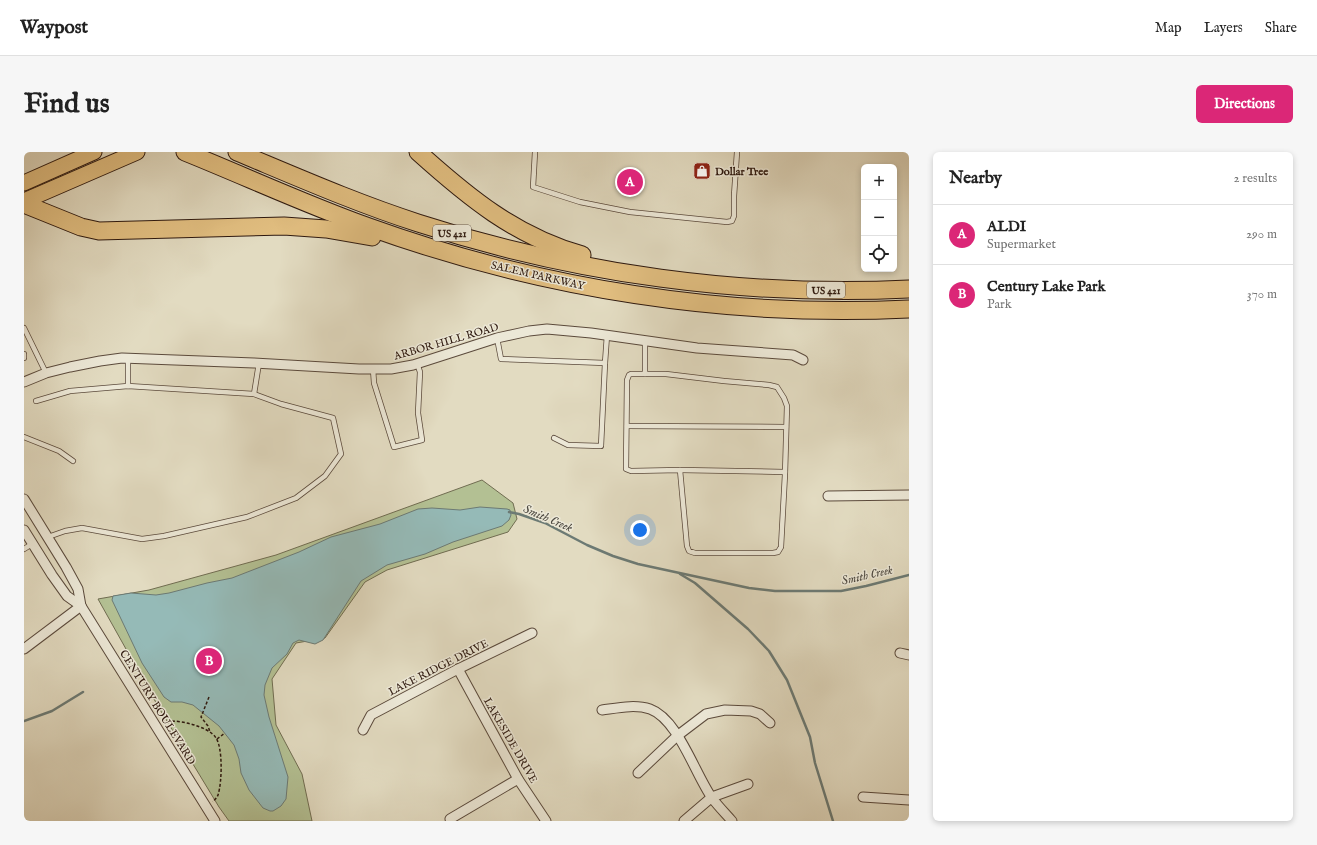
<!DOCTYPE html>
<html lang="en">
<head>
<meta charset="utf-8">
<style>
  body { margin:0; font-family:"IM FELL English",serif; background:#f6f6f6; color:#222 }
  .controls { position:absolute; right:12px; top:12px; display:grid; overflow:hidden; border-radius:6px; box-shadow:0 2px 6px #0003 }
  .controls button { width:36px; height:36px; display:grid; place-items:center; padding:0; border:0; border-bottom:1px solid #e0e0e0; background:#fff; color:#222; font:20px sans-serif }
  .you { position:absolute; left:616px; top:378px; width:14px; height:14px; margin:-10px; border:3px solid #fff; border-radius:50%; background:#1a73e8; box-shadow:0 0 0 6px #1a73e833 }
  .badge { display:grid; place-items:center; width:26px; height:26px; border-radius:50%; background:#db2777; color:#fff; font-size:13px; font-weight:700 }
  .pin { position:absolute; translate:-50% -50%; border:2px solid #fff; box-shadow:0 1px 4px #0006 }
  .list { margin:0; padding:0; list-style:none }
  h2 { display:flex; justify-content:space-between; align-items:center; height:52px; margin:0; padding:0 16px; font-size:17px }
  h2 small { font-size:13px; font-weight:400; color:#767676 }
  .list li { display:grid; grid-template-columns:26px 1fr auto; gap:12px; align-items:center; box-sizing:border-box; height:60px; padding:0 16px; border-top:1px solid #e0e0e0 }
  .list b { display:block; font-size:15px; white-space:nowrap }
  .list p { margin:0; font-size:13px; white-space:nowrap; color:#767676 }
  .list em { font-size:13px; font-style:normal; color:#767676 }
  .icon { flex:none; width:22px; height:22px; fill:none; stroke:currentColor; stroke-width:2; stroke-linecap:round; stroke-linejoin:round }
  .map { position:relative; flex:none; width:885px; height:669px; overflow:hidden; border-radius:6px }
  header { display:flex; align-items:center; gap:24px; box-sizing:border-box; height:56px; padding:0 20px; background:#fff; border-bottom:1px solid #e0e0e0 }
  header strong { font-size:19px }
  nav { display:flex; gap:22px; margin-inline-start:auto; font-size:14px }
  .intro { display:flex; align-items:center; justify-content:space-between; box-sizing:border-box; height:96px; padding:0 24px }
  h1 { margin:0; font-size:28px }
  .button { padding:10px 18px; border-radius:6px; background:#db2777; color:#fff; font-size:14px; font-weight:700 }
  main { display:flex; gap:24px; padding:0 24px }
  aside { flex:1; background:#fff; border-radius:6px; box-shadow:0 2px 6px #0003 }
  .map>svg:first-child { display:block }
  .green { fill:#b3c093; stroke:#706c51 }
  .water { fill:#95bab7; stroke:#6c7a74 }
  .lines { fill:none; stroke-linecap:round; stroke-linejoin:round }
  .stream { stroke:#6c7a74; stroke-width:2.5 }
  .lane-casing { stroke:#5b4a3c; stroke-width:6 }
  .street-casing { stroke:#5b4a3c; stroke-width:11 }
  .primary-casing { stroke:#2e190f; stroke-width:17 }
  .highway-casing { stroke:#2e190f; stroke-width:19 }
  .path { stroke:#2e190f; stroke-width:1.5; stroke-dasharray:3 2; stroke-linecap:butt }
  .lane { stroke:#ece8d7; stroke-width:4.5 }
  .street { stroke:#ece8d7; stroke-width:9 }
  .primary { stroke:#e1be80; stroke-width:15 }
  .highway { stroke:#e1be80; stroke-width:17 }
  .labels { text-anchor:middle; stroke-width:3; stroke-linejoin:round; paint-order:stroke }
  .shield { fill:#ece8d7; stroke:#67574b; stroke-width:1 }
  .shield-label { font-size:10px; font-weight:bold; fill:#2e190f }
  .poi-label { font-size:11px; font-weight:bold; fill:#2e190f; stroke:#ece8d7; text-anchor:start }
  .street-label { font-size:11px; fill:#2e190f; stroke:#ece8d7 }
  .water-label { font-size:12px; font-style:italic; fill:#4d4941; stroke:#ece8d7 }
</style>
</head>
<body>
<header>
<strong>Waypost</strong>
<nav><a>Map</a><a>Layers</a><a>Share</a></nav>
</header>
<div class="intro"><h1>Find us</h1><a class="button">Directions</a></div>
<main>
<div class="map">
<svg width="885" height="669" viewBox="0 0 885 669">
  <rect width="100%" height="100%" fill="#e2dbc1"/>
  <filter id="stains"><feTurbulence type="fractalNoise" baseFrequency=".005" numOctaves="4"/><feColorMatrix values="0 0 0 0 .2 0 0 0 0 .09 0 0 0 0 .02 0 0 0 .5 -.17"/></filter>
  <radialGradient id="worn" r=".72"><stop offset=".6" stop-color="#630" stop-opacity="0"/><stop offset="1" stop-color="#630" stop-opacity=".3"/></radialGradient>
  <!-- green -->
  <path class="green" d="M 458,328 L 489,351 L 493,367 L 484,380 L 363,418 L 341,430 L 301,486 L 272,491 L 248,527 L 252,573 L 278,622 L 288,669 L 205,669 L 195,655 L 135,556 L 74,447 L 125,438 L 252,403 Z"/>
  <!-- water -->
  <path class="water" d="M 456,355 L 483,357 L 486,358 L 487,363 L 485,368 L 478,374 L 429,390 L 401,402 L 363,413 L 337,429 L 299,488 L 291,492 L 275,488 L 269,491 L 263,502 L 248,516 L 241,533 L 240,543 L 245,565 L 264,625 L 262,647 L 257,654 L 249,659 L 246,659 L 239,656 L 225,638 L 217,621 L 215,607 L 210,593 L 195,574 L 169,553 L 158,550 L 147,550 L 140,545 L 118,511 L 88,448 L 89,444 L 107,441 L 132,443 L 145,441 L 183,431 L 208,426 L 275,400 L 307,385 L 356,372 L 394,357 L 408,356 L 436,358 Z"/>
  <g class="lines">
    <!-- stream -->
    <g class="stream">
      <path d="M 485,360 L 495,362 L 521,371 L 563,393 L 589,404 L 614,412 L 725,436 L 751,439 L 817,439 L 842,434 L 885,423"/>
      <path d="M 656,422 L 671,431 L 724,477 L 745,499 L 763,528 L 786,585 L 791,611 L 809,669"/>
      <path d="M 0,569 L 28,559 L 59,540"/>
    </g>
    <defs>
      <g id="lane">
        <path d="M 511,0 L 509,35 L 556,50 L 606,60 L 703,70 L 708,69 L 710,64 L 710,44 L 713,0"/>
        <path d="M 0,176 L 22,221"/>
        <path d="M 473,186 L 477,207 L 581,211 L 583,183"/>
        <path d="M 0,202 L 0,206"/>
        <path d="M 104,206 L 104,234"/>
        <path d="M 349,217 L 350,231 L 370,295 L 398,288 L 394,261 L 396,220 L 393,211"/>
        <path d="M 607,222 L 642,222 L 700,229 L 745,233 L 753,235 L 760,246 L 763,254 L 761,322 L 757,395 L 754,400 L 749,401 L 671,401 L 665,399 L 663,394 L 656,318 L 607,319 L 602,317 L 603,228 L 605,223 Z"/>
        <path d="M 621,222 L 621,189"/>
        <path d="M 230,242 L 235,211"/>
        <path d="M 12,249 L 46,239 L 104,234 L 230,242 L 257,252 L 309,266 L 317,302 L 301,324 L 272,346 L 223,365 L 140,384 L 118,387 L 58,376 L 41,379 L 24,385"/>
        <path d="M 603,274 L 762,275"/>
        <path d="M 0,285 L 35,299 L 49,309"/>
        <path d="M 530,286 L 544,293 L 577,294 L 581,211"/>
        <path d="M 656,318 L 761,320"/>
        <path d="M 0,397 L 8,392"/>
      </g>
      <g id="street">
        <path d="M 0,230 L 22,221 L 46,215 L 76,209 L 98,206 L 230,211 L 335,217 L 367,217 L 389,213 L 473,186 L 505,179 L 523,177 L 567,181 L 673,196 L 769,203 L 779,208"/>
        <path d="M 804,344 L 885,343"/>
        <path d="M 0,347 L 42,415 L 54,437 L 57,454"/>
        <path d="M 0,378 L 28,423 L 43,444 L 57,454 L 191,669"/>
        <path d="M 0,497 L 57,454"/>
        <path d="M 876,501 L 885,503"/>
        <path d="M 434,517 L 494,627 L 522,669"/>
        <path d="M 578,558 C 593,556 611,552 626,557 C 654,567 671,622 688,646 C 694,654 701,661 708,669"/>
        <path d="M 339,578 L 347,563 L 434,517 L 508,481"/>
        <path d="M 614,621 L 653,584 L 682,562 L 701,558 L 727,559 L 736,562 L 746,571"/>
        <path d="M 839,645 L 885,648"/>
        <path d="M 426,667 L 494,627"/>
        <path d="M 660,669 L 688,645 L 724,632"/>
      </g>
      <g id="primary">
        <path d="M 0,31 L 70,0"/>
        <path d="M 0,49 L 113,0"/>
      </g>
      <g id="highway">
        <path d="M 161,0 C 223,25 283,53 345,75 C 517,137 703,166 885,157"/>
        <path d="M 213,0 C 273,25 332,51 394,71 C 551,122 720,145 885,137"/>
        <path d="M 394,0 C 444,45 491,84 558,103"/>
        <path d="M 0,52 L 57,75 L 75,79 L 260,74 L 302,77 L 348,85"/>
      </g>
    </defs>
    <!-- lane casing -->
    <use href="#lane" class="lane-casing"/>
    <!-- street casing -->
    <use href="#street" class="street-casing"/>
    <!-- primary casing -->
    <use href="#primary" class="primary-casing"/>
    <!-- highway casing -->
    <use href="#highway" class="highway-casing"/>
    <!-- path -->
    <g class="path">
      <path d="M 185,545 L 177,565 L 184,574 L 186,580"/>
      <path d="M 138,570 C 150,566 185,574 192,586 C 199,596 198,631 194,643 C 193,646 190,648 189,650"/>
      <path d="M 193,587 L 201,581"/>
    </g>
    <!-- lane -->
    <use href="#lane" class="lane"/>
    <!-- street -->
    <use href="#street" class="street"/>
    <!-- primary -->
    <use href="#primary" class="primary"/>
    <!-- highway -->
    <use href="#highway" class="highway"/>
  </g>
  <!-- icons -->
  <defs>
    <symbol id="shop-square" viewBox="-11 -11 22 22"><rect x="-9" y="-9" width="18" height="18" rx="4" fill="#8f2418" stroke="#ece8d7"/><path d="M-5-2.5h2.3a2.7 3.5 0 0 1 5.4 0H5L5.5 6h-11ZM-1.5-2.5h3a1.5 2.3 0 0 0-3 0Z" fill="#fff"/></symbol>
  </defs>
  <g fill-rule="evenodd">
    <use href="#shop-square" x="668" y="9" width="20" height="20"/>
  </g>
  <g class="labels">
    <!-- shield labels -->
    <g class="shield">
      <rect x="409" y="73" width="38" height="16" rx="3"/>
      <rect x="783" y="130" width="38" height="16" rx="3"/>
    </g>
    <g class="shield-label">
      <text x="428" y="85">US 421</text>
      <text x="802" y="142">US 421</text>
    </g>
    <!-- poi labels -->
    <g class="poi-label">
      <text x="691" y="23">Dollar Tree</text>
    </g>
    <!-- street labels -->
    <g class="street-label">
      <text transform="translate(514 123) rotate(13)" y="4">SALEM PARKWAY</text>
      <text transform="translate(422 189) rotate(-16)" y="4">ARBOR HILL ROAD</text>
      <text transform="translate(414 515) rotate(-27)" y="4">LAKE RIDGE DRIVE</text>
      <text transform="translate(134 555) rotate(58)" y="4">CENTURY BOULEVARD</text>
      <text transform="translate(487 588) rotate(60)" y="4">LAKESIDE DRIVE</text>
    </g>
    <!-- water labels -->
    <g class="water-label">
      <text transform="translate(524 366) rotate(23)" y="4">Smith Creek</text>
      <text transform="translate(843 423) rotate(-13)" y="4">Smith Creek</text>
    </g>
  </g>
  <rect width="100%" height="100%" filter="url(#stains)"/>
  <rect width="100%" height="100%" fill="url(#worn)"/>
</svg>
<div class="controls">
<button>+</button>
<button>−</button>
<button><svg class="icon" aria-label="locate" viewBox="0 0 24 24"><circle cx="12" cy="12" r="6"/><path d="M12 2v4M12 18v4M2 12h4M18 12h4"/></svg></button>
</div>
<div class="you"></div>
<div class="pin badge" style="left:606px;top:30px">A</div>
<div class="pin badge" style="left:185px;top:509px">B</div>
</div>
<aside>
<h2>Nearby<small>2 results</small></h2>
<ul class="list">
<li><span class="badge">A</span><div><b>ALDI</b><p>Supermarket</p></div><em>290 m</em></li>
<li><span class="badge">B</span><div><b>Century Lake Park</b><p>Park</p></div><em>370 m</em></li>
</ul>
</aside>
</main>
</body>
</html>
